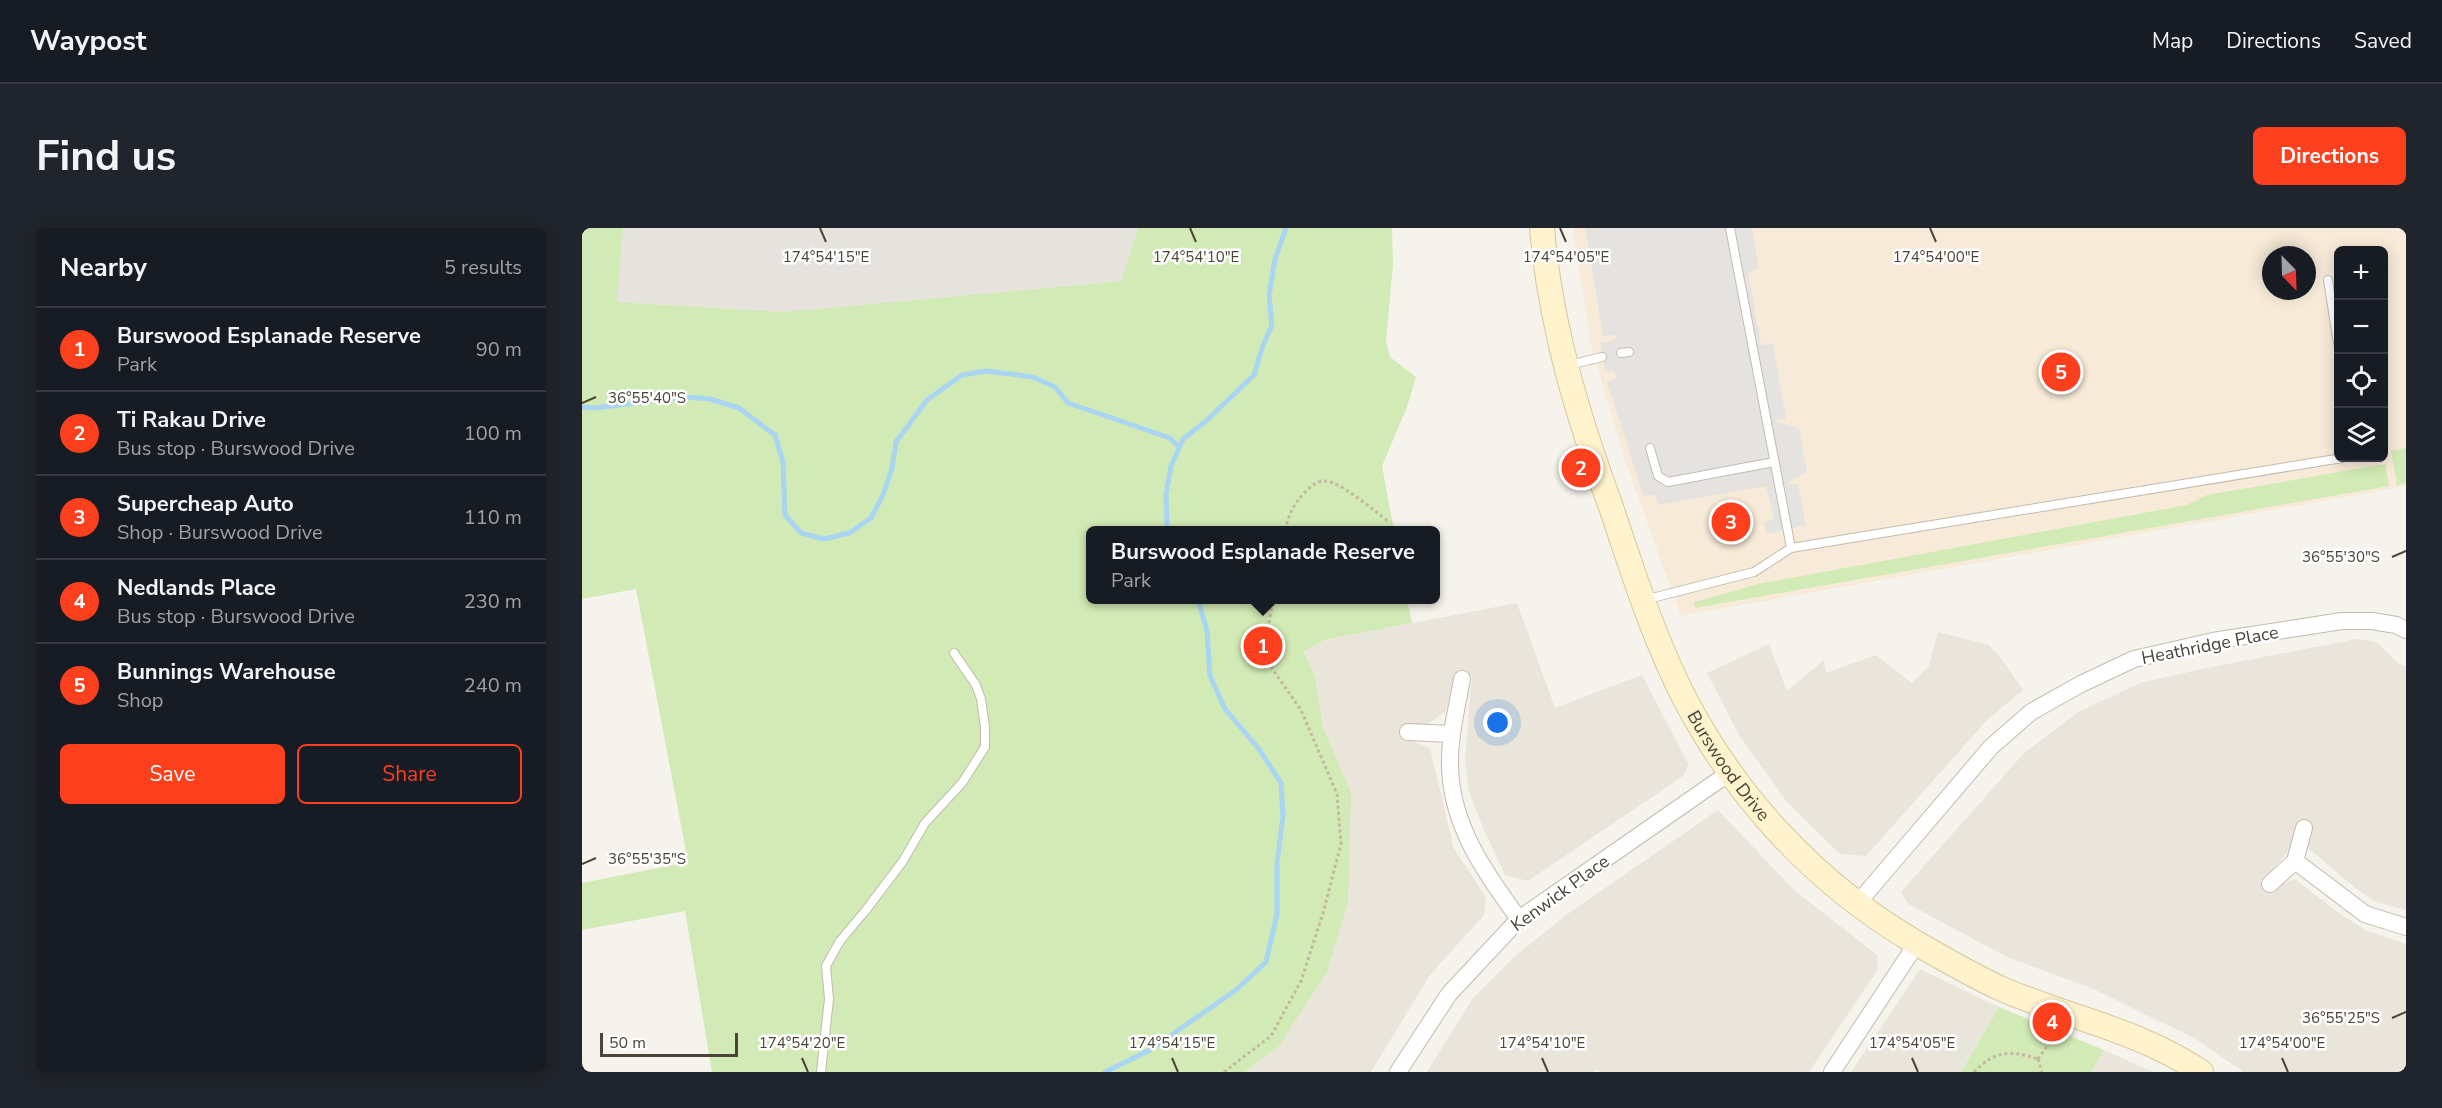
<!DOCTYPE html>
<html lang="en">
<head>
<meta charset="utf-8">
<style>
  body { margin:0; font-family:"Nunito Sans",sans-serif; background:#20242c; color:#f1f3f6 }
  .controls { position:absolute; right:18px; top:18px; display:grid; overflow:hidden; border-radius:9px; box-shadow:0 3px 15px #0003 }
  .controls button { width:54px; height:54px; display:grid; place-items:center; padding:0; border:0; border-bottom:2px solid #363941; background:#171b24; color:#f1f3f6; font:30px sans-serif }
  .compass { position:absolute; left:1680px; top:18px; width:54px; height:54px; border-radius:50%; background:#171b24; box-shadow:0 3px 15px #0003; rotate:157deg }
  .scale { position:absolute; left:18px; bottom:15px; width:138px; box-sizing:border-box; padding-left:6px; border:3px solid #4b4439; border-top:0; font-size:16px; line-height:21px; white-space:nowrap; color:#4b4439; -webkit-text-stroke:4px #fff; paint-order:stroke }
  .you { position:absolute; left:916px; top:495px; width:21px; height:21px; margin:-15px; border:4px solid #fff; border-radius:50%; background:#1a73e8; box-shadow:0 0 0 9px #1a73e833 }
  .badge { display:grid; place-items:center; width:39px; height:39px; border-radius:50%; background:#fc3f1d; color:#fff; font-size:20px; font-weight:700 }
  .pin { position:absolute; translate:-50% -50%; border:3px solid #fff; box-shadow:0 2px 6px #0006 }
  .popup { position:absolute; left:504px; top:298px; width:354px; height:78px; box-sizing:border-box; display:grid; place-content:center; border-radius:9px; background:#171b24; filter:drop-shadow(0 2px 4px #0005); font-size:20px; white-space:nowrap; color:#9ea1a6 }
  .popup b { font-size:22px; color:#f1f3f6 }
  .popup::after { content:''; position:absolute; left:50%; top:100%; margin-left:-12px; border:12px solid transparent; border-top-color:#171b24 }
  .list { margin:0; padding:0; list-style:none }
  h2 { display:flex; justify-content:space-between; align-items:center; height:78px; margin:0; padding:0 24px; font-size:26px }
  h2 small { font-size:20px; font-weight:400; color:#9ea1a6 }
  .list li { display:grid; grid-template-columns:39px 1fr auto; gap:18px; align-items:center; box-sizing:border-box; height:84px; padding:0 24px; border-top:2px solid #363941 }
  .list b { display:block; font-size:22px; white-space:nowrap }
  .list p { margin:0; font-size:20px; white-space:nowrap; color:#9ea1a6 }
  .list em { font-size:20px; font-style:normal; color:#9ea1a6 }
  .actions { display:flex; gap:12px; padding:18px 24px }
  .actions a { flex:1; padding:14px 0; border:2px solid #fc3f1d; border-radius:9px; text-align:center; font-size:21px; color:#fc3f1d }
  .actions .main { background:#fc3f1d; color:#fff }
  .icon { flex:none; width:33px; height:33px; fill:none; stroke:currentColor; stroke-width:2; stroke-linecap:round; stroke-linejoin:round }
  .map { position:relative; flex:none; width:1824px; height:844px; overflow:hidden; border-radius:9px }
  header { display:flex; align-items:center; gap:36px; box-sizing:border-box; height:84px; padding:0 30px; background:#171b24; border-bottom:2px solid #363941 }
  header strong { font-size:28px }
  nav { display:flex; gap:33px; margin-inline-start:auto; font-size:21px }
  .intro { display:flex; align-items:center; justify-content:space-between; box-sizing:border-box; height:144px; padding:0 36px }
  h1 { margin:0; font-size:42px }
  .button { padding:15px 27px; border-radius:9px; background:#fc3f1d; color:#fff; font-size:21px; font-weight:700 }
  main { display:flex; gap:36px; padding:0 36px }
  aside { flex:1; background:#171b24; border-radius:9px; box-shadow:0 3px 15px #0003 }
  .map>svg:first-child { display:block }
  .residential { fill:#eae5da }
  .commercial { fill:#f7ead8; fill-rule:evenodd }
  .industrial { fill:#e6e2dd }
  .green { fill:#d2eab5 }
  .parking { fill:#e5e3e0 }
  .lines { fill:none; stroke-linecap:round; stroke-linejoin:round }
  .stream { stroke:#a9d4f2; stroke-width:5 }
  .lane-casing { stroke:#c2bbae; stroke-width:10 }
  .street-casing { stroke:#c2bbae; stroke-width:18 }
  .secondary-casing { stroke:#d6c79b; stroke-width:26 }
  .path { stroke:#c4b79f; stroke-width:3; stroke-dasharray:3 3; stroke-linecap:butt }
  .lane { stroke:#fff; stroke-width:8 }
  .street { stroke:#fff; stroke-width:16 }
  .secondary { stroke:#fff3cd; stroke-width:24 }
  .ticks { fill:none; stroke:#4b4439; stroke-width:2 }
  .labels { text-anchor:middle; stroke-width:5; stroke-linejoin:round; paint-order:stroke }
  .street-label { font-size:18px; fill:#4b4439; stroke:#fff }
  .ticks-label { font-size:15px; text-anchor:middle; fill:#4b4439; stroke:#fff; stroke-width:5; stroke-linejoin:round; paint-order:stroke }
</style>
</head>
<body>
<header>
<strong>Waypost</strong>
<nav><a>Map</a><a>Directions</a><a>Saved</a></nav>
</header>
<div class="intro"><h1>Find us</h1><a class="button">Directions</a></div>
<main>
<aside>
<h2>Nearby<small>5 results</small></h2>
<ul class="list">
<li><span class="badge">1</span><div><b>Burswood Esplanade Reserve</b><p>Park</p></div><em>90 m</em></li>
<li><span class="badge">2</span><div><b>Ti Rakau Drive</b><p>Bus stop · Burswood Drive</p></div><em>100 m</em></li>
<li><span class="badge">3</span><div><b>Supercheap Auto</b><p>Shop · Burswood Drive</p></div><em>110 m</em></li>
<li><span class="badge">4</span><div><b>Nedlands Place</b><p>Bus stop · Burswood Drive</p></div><em>230 m</em></li>
<li><span class="badge">5</span><div><b>Bunnings Warehouse</b><p>Shop</p></div><em>240 m</em></li>
</ul>
<div class="actions"><a class="main">Save</a><a>Share</a></div>
</aside>
<div class="map">
<svg width="1824" height="844" viewBox="0 0 1824 844">
  <rect width="100%" height="100%" fill="#f6f3ec"/>
  <!-- residential -->
  <g class="residential">
    <path d="M 935,375 L 973,480 L 1060,447 L 1107,537 L 1101,548 L 946,653 L 923,647 L 902,602 L 887,564 L 883,532 L 890,447 L 874,445 L 863,484 L 825,511 L 848,520 L 872,621 L 904,669 L 902,687 L 848,747 L 789,844 L 663,844 L 697,818 L 769,564 L 741,499 L 733,448 L 722,424 L 742,412 Z"/>
    <path d="M 1356,404 L 1407,417 L 1419,430 L 1441,462 L 1406,491 L 1284,628 L 1258,626 L 1205,574 L 1157,507 L 1125,445 L 1187,416 L 1205,463 L 1242,432 L 1244,445 L 1294,427 L 1330,455 L 1347,438 Z"/>
    <path d="M 1775,411 L 1794,414 L 1817,436 L 1824,439 L 1824,682 L 1792,673 L 1772,659 L 1726,620 L 1727,599 L 1718,596 L 1705,625 L 1682,651 L 1693,660 L 1713,651 L 1754,683 L 1785,703 L 1824,716 L 1824,844 L 1662,844 L 1612,810 L 1509,760 L 1425,729 L 1326,676 L 1319,664 L 1442,525 L 1496,484 L 1561,454 L 1630,439 Z"/>
    <path d="M 1136,582 L 1212,662 L 1295,727 L 1296,741 L 1227,844 L 1019,844 L 1015,841 L 1012,844 L 845,844 L 891,770 L 932,729 L 984,687 Z"/>
    <path d="M 1338,741 L 1417,779 L 1379,844 L 1269,844 Z"/>
    <path d="M 1522,822 L 1571,844 L 1509,844 Z"/>
  </g>
  <!-- commercial -->
  <path class="commercial" d="M 991,0 L 1824,0 L 1824,258 L 1099,388 L 1043,233 L 1009,117 ZM 1756,22 L 1802,22 L 1802,230 L 1756,230 ZM 1689,27 L 1725,27 L 1725,63 L 1689,63 Z"/>
  <!-- industrial -->
  <path class="industrial" d="M 41,0 L 556,0 L 539,53 L 202,84 L 34,74 Z"/>
  <!-- green -->
  <g class="green">
    <path d="M 0,0 L 41,0 L 35,74 L 202,84 L 539,53 L 556,0 L 810,0 L 811,36 L 804,114 L 808,129 L 834,149 L 825,179 L 800,238 L 812,302 L 508,302 L 508,372 L 825,372 L 830,395 L 742,412 L 722,424 L 733,448 L 741,499 L 769,564 L 766,674 L 745,744 L 697,818 L 663,844 L 130,844 L 103,683 L 0,702 L 0,655 L 106,634 L 54,361 L 0,371 Z"/>
    <path d="M 1824,220 L 1824,255 L 1815,257 L 1809,223 Z"/>
    <path d="M 1803,236 L 1807,258 L 1113,380 L 1112,374 L 1176,356 L 1605,277 L 1625,267 Z"/>
    <path d="M 1417,779 L 1522,822 L 1509,844 L 1379,844 Z"/>
  </g>
  <!-- parking -->
  <path class="parking" d="M 1003,0 L 1170,0 L 1177,41 L 1166,44 L 1179,117 L 1191,116 L 1204,190 L 1193,193 L 1217,200 L 1225,243 L 1204,257 L 1216,256 L 1224,297 L 1184,306 L 1182,294 L 1192,291 L 1184,258 L 1076,277 L 1073,266 L 1062,269 L 1025,154 L 1035,150 L 1032,144 L 1023,143 L 1018,115 L 1033,112 L 1035,107 L 1021,108 Z"/>
  <g class="lines">
    <!-- stream -->
    <g class="stream">
      <path d="M 0,179 L 13,180 L 102,169 L 128,171 L 157,180 L 193,207 L 201,234 L 203,287 L 219,305 L 242,311 L 267,305 L 289,290 L 301,267 L 310,240 L 314,214 L 345,172 L 380,147 L 404,143 L 451,149 L 473,159 L 486,175 L 588,210 L 597,219"/>
      <path d="M 585,302 L 584,266 L 589,238 L 601,211 L 624,193 L 672,147 L 680,120 L 690,97 L 687,67 L 693,31 L 704,0"/>
      <path d="M 523,844 L 568,822 L 654,762 L 684,734 L 695,686 L 695,635 L 701,588 L 699,555 L 677,521 L 643,481 L 628,448 L 625,403 L 616,372"/>
    </g>
    <defs>
      <g id="lane">
        <path d="M 1746,52 L 1756,115"/>
        <path d="M 1039,125 L 1047,124"/>
        <path d="M 987,137 L 1020,129"/>
        <path d="M 1068,220 L 1076,248 L 1086,254 L 1192,234"/>
        <path d="M 1209,320 L 1760,230"/>
        <path d="M 1062,372 L 1172,344 L 1209,320 L 1148,0"/>
        <path d="M 239,844 L 247,771 L 244,738 L 258,713 L 284,682 L 321,633 L 343,595 L 380,555 L 403,519 L 403,499 L 399,471 L 394,457 L 372,425"/>
      </g>
      <g id="street">
        <path d="M 880,451 C 875,480 867,509 868,538 C 869,597 903,645 937,691"/>
        <path d="M 826,504 L 869,506"/>
        <path d="M 1713,633 L 1722,600"/>
        <path d="M 1688,656 L 1713,633 L 1783,686 L 1824,699"/>
        <path d="M 1275,676 L 1409,519 L 1449,484 L 1499,456 L 1552,431 L 1631,413 L 1760,393 L 1790,393 L 1814,397 L 1824,402"/>
        <path d="M 816,844 L 867,766 L 937,691 L 1147,545"/>
        <path d="M 1250,844 L 1335,715"/>
      </g>
      <g id="secondary">
        <path id="s1" d="M 960,0 C 968,97 996,189 1029,279 C 1051,344 1072,412 1104,473 C 1156,572 1235,656 1331,713 C 1360,730 1391,748 1422,762 C 1488,790 1559,803 1619,844"/>
      </g>
    </defs>
    <!-- lane casing -->
    <use href="#lane" class="lane-casing"/>
    <!-- street casing -->
    <use href="#street" class="street-casing"/>
    <!-- secondary casing -->
    <use href="#secondary" class="secondary-casing"/>
    <!-- path -->
    <g class="path">
      <path d="M 703,302 C 707,287 711,277 722,265 C 727,260 735,253 742,253 C 757,252 792,283 806,293"/>
      <path d="M 1456,831 L 1476,803"/>
      <path d="M 1456,831 L 1460,844"/>
      <path d="M 642,844 L 689,808 L 719,753 L 741,685 L 759,616 L 755,566 L 719,482 L 685,433 L 684,412 L 691,372"/>
      <path d="M 1392,844 C 1414,822 1428,822 1456,831"/>
    </g>
    <!-- lane -->
    <use href="#lane" class="lane"/>
    <!-- street -->
    <use href="#street" class="street"/>
    <!-- secondary -->
    <use href="#secondary" class="secondary"/>
  </g>
  <!-- ticks -->
  <path class="ticks" d="M 238,0 L 244,14M 608,0 L 614,14M 978,0 L 984,14M 1348,0 L 1354,14M 0,175 L 14,169M 1810,329 L 1824,323M 0,636 L 14,630M 1810,790 L 1824,784M 220,830 L 226,844M 590,830 L 596,844M 960,830 L 966,844M 1330,830 L 1336,844M 1700,830 L 1706,844"/>
  <g class="labels">
    <!-- street labels -->
    <g class="street-label">
      <text transform="translate(1628 417) rotate(-11)" y="6">Heathridge Place</text>
      <text dy="6" stroke="none"><textPath href="#s1" startOffset="574">Burswood Drive</textPath></text>
      <text transform="translate(978 665) rotate(-36)" y="6">Kenwick Place</text>
    </g>
  </g>
  <g class="ticks-label">
    <text x="244" y="34">174°54'15"E</text>
    <text x="614" y="34">174°54'10"E</text>
    <text x="984" y="34">174°54'05"E</text>
    <text x="1354" y="34">174°54'00"E</text>
    <text x="65" y="175">36°55'40"S</text>
    <text x="1759" y="334">36°55'30"S</text>
    <text x="65" y="636">36°55'35"S</text>
    <text x="1759" y="795">36°55'25"S</text>
    <text x="220" y="820">174°54'20"E</text>
    <text x="590" y="820">174°54'15"E</text>
    <text x="960" y="820">174°54'10"E</text>
    <text x="1330" y="820">174°54'05"E</text>
    <text x="1700" y="820">174°54'00"E</text>
  </g>
</svg>
<div class="controls">
<button>+</button>
<button>−</button>
<button><svg class="icon" aria-label="locate" viewBox="0 0 24 24"><circle cx="12" cy="12" r="6"/><path d="M12 2v4M12 18v4M2 12h4M18 12h4"/></svg></button>
<button><svg class="icon" aria-label="layers" viewBox="0 0 24 24"><path d="M12 4l9 5-9 5-9-5zM3 14l9 5 9-5"/></svg></button>
</div>
<svg class="compass" viewBox="-18 -18 36 36"><path d="M0-13l5 13h-10z" fill="#e53935"/><path d="M0 13l5-13h-10z" fill="#9ea1a6"/></svg>
<div class="scale">50 m</div>
<div class="you"></div>
<div class="pin badge" style="left:681px;top:418px">1</div>
<div class="popup"><b>Burswood Esplanade Reserve</b>Park</div>
<div class="pin badge" style="left:999px;top:240px">2</div>
<div class="pin badge" style="left:1149px;top:294px">3</div>
<div class="pin badge" style="left:1470px;top:794px">4</div>
<div class="pin badge" style="left:1479px;top:144px">5</div>
</div>
</main>
</body>
</html>
